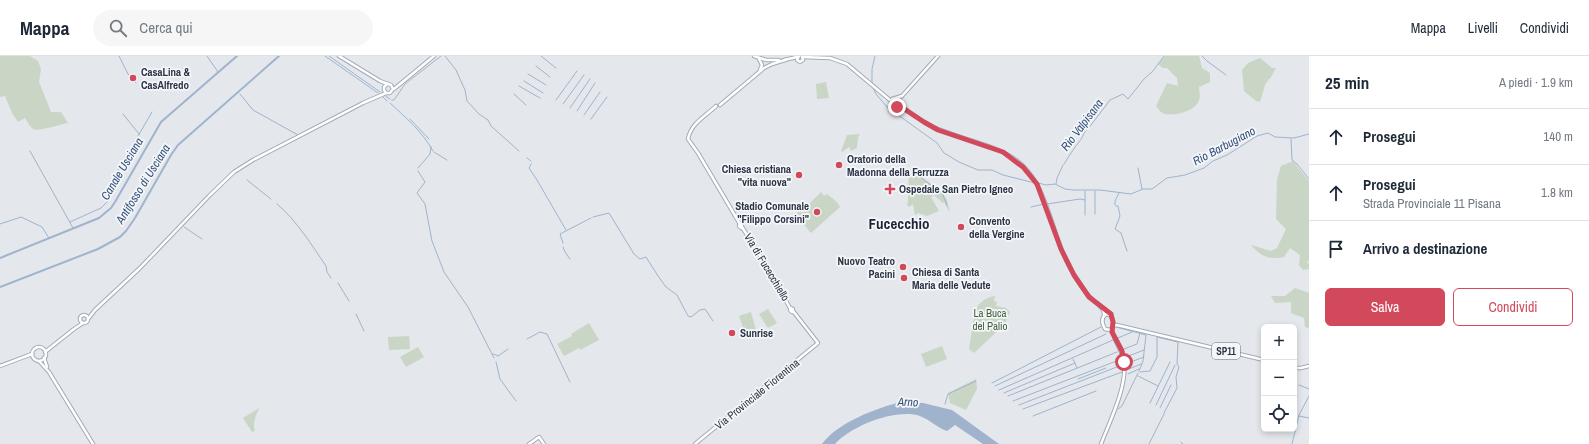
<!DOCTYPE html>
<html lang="it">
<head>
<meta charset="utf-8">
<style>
  body { margin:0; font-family:"Archivo Narrow",sans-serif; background:#f6f6f7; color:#1f2937 }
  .controls { position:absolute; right:12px; bottom:12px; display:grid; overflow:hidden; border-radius:6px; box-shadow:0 2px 6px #0003 }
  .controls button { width:36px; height:36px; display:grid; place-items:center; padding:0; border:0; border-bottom:1px solid #e0e1e3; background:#fff; color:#1f2937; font:20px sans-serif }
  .stop { position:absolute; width:12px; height:12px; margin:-9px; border:3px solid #d1495b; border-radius:50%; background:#fff }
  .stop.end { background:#d1495b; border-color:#fff; box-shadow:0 1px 4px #0008 }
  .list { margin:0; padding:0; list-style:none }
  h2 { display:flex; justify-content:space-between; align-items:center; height:52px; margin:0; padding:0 16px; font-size:17px }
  h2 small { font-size:13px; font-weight:400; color:#747a83 }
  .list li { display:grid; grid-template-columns:26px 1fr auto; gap:12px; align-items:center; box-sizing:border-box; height:56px; padding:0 16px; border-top:1px solid #e0e1e3 }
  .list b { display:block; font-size:15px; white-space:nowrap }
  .list p { margin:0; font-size:13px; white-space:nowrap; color:#747a83 }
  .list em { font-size:13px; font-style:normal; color:#747a83 }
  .actions { display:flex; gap:8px; padding:12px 16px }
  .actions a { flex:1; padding:9px 0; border:1px solid #d1495b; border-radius:6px; text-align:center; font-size:14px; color:#d1495b }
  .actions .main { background:#d1495b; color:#fff }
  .icon { flex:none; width:22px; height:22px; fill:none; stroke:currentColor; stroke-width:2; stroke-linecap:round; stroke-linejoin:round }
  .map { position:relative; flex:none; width:1309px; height:388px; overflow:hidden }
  header { display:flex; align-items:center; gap:24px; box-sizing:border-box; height:56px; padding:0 20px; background:#fff; border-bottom:1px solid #e0e1e3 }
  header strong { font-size:19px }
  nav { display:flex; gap:22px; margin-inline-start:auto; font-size:14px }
  .search { width:280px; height:36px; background:#f6f6f7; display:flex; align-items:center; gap:10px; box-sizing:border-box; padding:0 14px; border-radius:22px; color:#747a83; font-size:15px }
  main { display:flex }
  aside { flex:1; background:#fff }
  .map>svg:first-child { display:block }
  .green { fill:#c9d6c5 }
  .water { fill:#9fb4cc }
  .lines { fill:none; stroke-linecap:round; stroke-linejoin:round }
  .stream { stroke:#9fb4cc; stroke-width:1 }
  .canal { stroke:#9fb4cc; stroke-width:2 }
  .major-casing { stroke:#a3abb8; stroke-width:4.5 }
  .major { stroke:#fff; stroke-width:2.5 }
  .route { stroke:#d1495b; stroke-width:5 }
  .poi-dot { fill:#d1495b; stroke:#f4f6f9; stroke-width:1.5 }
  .labels { text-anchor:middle; stroke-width:3.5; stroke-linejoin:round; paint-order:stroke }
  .shield { fill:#f4f6f9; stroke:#676e7b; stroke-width:1 }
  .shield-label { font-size:10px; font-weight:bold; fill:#2b3445 }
  .poi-label { font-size:11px; font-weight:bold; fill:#2b3445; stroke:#f4f6f9; text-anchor:start }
  .street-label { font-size:11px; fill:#2b3445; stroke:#f4f6f9 }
  .park-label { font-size:11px; fill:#3f6138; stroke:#f4f6f9 }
  .water-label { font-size:12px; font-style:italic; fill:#34527a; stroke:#f4f6f9 }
  .district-label { font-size:15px; font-weight:bold; fill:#1d2536; stroke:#f4f6f9 }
</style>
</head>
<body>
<header>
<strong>Mappa</strong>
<div class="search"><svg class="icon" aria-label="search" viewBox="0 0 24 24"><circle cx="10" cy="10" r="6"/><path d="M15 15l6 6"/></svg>Cerca qui</div>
<nav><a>Mappa</a><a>Livelli</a><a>Condividi</a></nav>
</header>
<main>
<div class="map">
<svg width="1309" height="388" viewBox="0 0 1309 388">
  <rect width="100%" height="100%" fill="#e4e7ec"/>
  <!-- green -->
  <g class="green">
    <path d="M 0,0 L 30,0 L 38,5 L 41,13 L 39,26 L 51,56 L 61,56 L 68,67 C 61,68 38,76 33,73 C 30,71 27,65 25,62 L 18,66 L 12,57 L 5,40 L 0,41 Z"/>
    <path d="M 1165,0 L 1199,0 L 1202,12 L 1210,17 L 1210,26 L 1199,31 C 1199,35 1201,40 1199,44 C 1196,55 1176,60 1165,58 C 1161,57 1159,54 1156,50 L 1167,27 L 1178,30 L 1177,22 L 1167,12 L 1163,12 L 1158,8 Z"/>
    <path d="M 1260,2 L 1272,12 L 1276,12 L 1270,23 L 1269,23 L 1265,29 L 1260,46 L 1256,45 L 1244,35 L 1242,14 L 1248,7 Z"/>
    <path d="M 826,26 L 829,42 L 817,43 L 816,28 Z"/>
    <path d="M 860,78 L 858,82 L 857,92 L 851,95 L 849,91 L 842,96 L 841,95 L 847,79 Z"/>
    <path d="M 1293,105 L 1309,125 L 1309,205 L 1307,206 L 1309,208 L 1309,213 L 1303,214 L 1299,209 L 1300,199 L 1290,192 L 1284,201 C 1268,204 1262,201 1251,189 L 1271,195 L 1277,192 L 1286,173 L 1276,163 L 1277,123 L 1281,110 Z"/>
    <path d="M 910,113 L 942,136 L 947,144 L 950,157 L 944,146 L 942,147 L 939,143 L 938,143 L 934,139 L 931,141 L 939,155 L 927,160 L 918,157 L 915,159 L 913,148 L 909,151 L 907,149 L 908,145 L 909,114 Z"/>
    <path d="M 821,136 L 824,140 L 827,138 C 832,142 837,145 840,151 L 811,177 L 795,158 L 804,153 Z"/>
    <path d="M 1295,232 L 1309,237 L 1309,272 L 1305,271 L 1304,262 L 1291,257 L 1291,246 L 1275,247 L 1271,240 L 1285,240 Z"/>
    <path d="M 995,240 L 994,245 L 997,246 L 996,250 L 1006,252 L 1010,256 L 1005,268 L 974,297 L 969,293 C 971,283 973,260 977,252 C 980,245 988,241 995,240 Z"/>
    <path d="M 768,253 L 777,267 L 768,272 L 759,258 Z"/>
    <path d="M 751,256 L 756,274 L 745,277 L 739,260 Z"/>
    <path d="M 589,267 L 599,284 L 580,294 L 579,292 L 564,300 L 557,288 L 572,280 L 571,278 Z"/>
    <path d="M 409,280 L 410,293 L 389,294 L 388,281 Z"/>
    <path d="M 942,290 L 947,303 L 926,311 L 921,298 Z"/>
    <path d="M 418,291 L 424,301 L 406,311 L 400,301 Z"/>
    <path d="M 976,323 L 977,333 L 966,354 L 950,347 L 948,337 Z"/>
    <path d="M 259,352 C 256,359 252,368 255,375 L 252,376 L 243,362 Z"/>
  </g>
  <!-- water -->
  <path class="water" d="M 901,346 L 923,347 L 952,354 L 999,388 L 983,388 L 955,369 L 947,375 C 938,372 930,364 920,360 C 896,352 851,370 835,388 L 822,388 C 837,367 876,352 901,346 Z"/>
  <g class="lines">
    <!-- stream -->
    <g class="stream">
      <path d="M 119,0 L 128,18 L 136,27"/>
      <path d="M 207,0 L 218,16"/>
      <path d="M 325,0 L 378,37"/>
      <path d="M 329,0 L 380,36"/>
      <path d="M 445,0 L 456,14 L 465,34 L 467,45 L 479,58 L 488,64 L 491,70 L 519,95"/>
      <path d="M 541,0 L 556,12"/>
      <path d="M 1202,0 L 1207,5 L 1226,19"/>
      <path d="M 536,10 L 550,21"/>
      <path d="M 528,18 L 546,29"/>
      <path d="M 524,25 L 543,37"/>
      <path d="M 872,27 L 872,13 L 875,0"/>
      <path d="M 519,30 L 540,42"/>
      <path d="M 872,30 L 876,38 L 887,51 L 937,87 L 944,97 L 959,106 L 978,114 L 992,114 L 1003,119 L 1035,127"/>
      <path d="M 240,38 L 253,54 L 298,79"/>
      <path d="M 514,38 L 526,49"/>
      <path d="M 384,39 L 390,43"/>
      <path d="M 382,40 L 387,45"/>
      <path d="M 392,44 L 394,44 L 405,28 L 441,0"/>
      <path d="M 556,44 L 577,15"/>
      <path d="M 390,47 C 406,62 422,75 433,95"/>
      <path d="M 563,48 L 584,19"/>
      <path d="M 570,52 L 590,23"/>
      <path d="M 577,55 L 595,27"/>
      <path d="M 123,58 L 139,78"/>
      <path d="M 584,59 L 600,36"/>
      <path d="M 410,63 L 429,83"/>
      <path d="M 591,63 L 607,41"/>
      <path d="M 1291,83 L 1292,104 L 1297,108 L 1309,123"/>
      <path d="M 30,95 L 73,172"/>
      <path d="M 434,96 L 447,104"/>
      <path d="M 527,102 L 531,105"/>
      <path d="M 531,108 L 529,112 L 537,124 L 566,174"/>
      <path d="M 1064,108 C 1069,100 1074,92 1079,86 C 1083,82 1083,76 1088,73 L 1110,44 L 1123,38 L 1128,43 L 1144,23 L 1153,15 L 1164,0"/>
      <path d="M 418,112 L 430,98 L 431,91"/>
      <path d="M 1138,112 L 1142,133"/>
      <path d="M 418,115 L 425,126 L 417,137 L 425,148 L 432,185 L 444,216 L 468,251 L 494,302"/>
      <path d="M 912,115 L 942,137 L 947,149"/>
      <path d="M 247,124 L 271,143"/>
      <path d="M 1038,127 L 1046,129 L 1055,128 L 1065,133 L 1073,134 L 1100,134 L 1131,138 L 1143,133 L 1152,133 L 1167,122 L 1185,119 L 1204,112 L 1213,105 L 1227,99 L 1257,80 L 1268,77 L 1275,81 L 1294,82 L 1309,78"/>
      <path d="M 1056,128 L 1057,122 L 1063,109"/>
      <path d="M 1085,135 L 1085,159"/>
      <path d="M 277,148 C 297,165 311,188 326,210 L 327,216 L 331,222"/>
      <path d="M 1047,148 L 1080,143 L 1085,144"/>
      <path d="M 1115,149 L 1115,145 L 1119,137"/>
      <path d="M 1116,150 L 1118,150 L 1120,160 L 1115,173 L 1121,177 L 1127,195"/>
      <path d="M 1031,151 L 1044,148"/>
      <path d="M 1095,158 L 1095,135"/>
      <path d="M 593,161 L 609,157 L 634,198 L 640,203 L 646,201 L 658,220 L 666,231 L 677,239 L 688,260 L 691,261 L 700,254 L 705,253 L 713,265"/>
      <path d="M 70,166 L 101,152 L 108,145 L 105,137 L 152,56"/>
      <path d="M 0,168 L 21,161 L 42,171 L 49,182"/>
      <path d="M 184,171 L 202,183"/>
      <path d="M 563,187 L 560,178 L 591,162"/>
      <path d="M 563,191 L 565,196 L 570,203"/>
      <path d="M 338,227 L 349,245"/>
      <path d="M 356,258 L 364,275"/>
      <path d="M 1116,271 L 1146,279 L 1143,305 L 1139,315"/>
      <path d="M 1118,282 L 1132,276"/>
      <path d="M 527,283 L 540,276 L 547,278 L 570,326"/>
      <path d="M 1124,293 L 1137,288 L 1140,277"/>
      <path d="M 493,298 L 498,300 L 508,293"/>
      <path d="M 1126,301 L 1144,294"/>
      <path d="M 1073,303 L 1077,312"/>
      <path d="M 496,306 L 500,323 L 516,345"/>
      <path d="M 1128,307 L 1144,301"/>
      <path d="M 1129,313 L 1141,308"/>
      <path d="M 1140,316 L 1150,315 L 1157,301 L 1157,281 L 1178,286 L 1177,308 L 1179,311 L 1176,321 L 1177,332 L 1164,357"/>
      <path d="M 1128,318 L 1139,313"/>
      <path d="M 1138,320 L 1158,330"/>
      <path d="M 1078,323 L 1106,312"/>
      <path d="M 992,327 L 1101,271"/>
      <path d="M 1299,329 L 1309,333"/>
      <path d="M 995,330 L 1106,278"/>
      <path d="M 999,334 L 1113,284"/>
      <path d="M 1004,337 L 1075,307"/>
      <path d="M 1008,340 L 1117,296"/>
      <path d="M 1013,345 L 1119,304"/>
      <path d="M 1150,347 L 1170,306"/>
      <path d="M 945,348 L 948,338 L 976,325"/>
      <path d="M 1019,349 L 1122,309"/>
      <path d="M 1156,349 L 1175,309"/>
      <path d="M 1160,352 L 1171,329"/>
      <path d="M 1023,353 L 1122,316"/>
      <path d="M 1118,353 L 1122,350 L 1138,317"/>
      <path d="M 1033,360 L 1096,335"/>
      <path d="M 1299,360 L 1309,362"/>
      <path d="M 1181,386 L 1183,388"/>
      <path d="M 1149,388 L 1164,358"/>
      <path d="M 1292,388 L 1299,359 L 1309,340"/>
    </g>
    <!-- canal -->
    <g class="canal">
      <path d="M 0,202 L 99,162 L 111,152 L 115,146 L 161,66 L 237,0"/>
      <path d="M 0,231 L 98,193 L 120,181 L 126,175 L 135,162 L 171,99 L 178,89 L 279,0"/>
    </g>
    <defs>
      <g id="major">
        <path d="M 339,0 L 380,25 L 391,29 L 393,33 L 390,37 L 386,37 L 384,34 L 384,31 L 387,28"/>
        <path d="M 754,0 L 766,4 L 779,4"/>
        <path d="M 799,0 L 797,4 L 800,6 L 803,4 L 802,0"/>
        <path d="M 802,1 L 830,2 L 847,8 L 891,45"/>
        <path d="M 759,3 L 762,9 L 760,14"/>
        <path d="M 784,4 L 797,1"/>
        <path d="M 394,33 L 434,0"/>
        <path d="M 897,42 L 900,44 L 900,48 L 898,51 L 894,51 L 891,48 L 892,43 L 902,40 L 938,0"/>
        <path d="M 901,47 C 904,54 910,57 916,61 C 948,84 994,84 1021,108 C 1049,133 1052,181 1071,214 C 1076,223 1082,233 1090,241 C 1094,246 1100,249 1103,254 C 1104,256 1104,257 1104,259"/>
        <path d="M 720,49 L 764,12 L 772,8 L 785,4"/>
        <path d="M 716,50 C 706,60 691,67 688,83 L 698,97 L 740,168"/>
        <path d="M 740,168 L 742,170 L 741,172 L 739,170 Z"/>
        <path d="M 742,171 L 761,201 L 790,252"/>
        <path d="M 1102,251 L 1111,258"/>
        <path d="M 791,252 L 793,253 L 792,256 L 790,254 Z"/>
        <path d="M 1106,258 L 1110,259 C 1114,264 1115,270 1110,274 L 1105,273 C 1102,268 1101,262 1106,258 Z"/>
        <circle cx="84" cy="263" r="4"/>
        <path d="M 88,263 L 95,254 L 140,212 L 210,139 L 234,116 L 253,104 L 363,47 L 386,37"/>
        <path d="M 1113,270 L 1116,269 L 1121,270 L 1264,304"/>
        <circle cx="39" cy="298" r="7"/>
        <path d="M 45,296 L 74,273 L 83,267"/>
        <path d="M 44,302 L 47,311"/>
        <path d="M 39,305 L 49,316 L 93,388"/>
        <path d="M 0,310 L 32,298"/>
        <path d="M 1294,312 L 1301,312 L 1309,310"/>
        <path d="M 529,388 L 539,381 L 544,388"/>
        <path d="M 695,388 L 818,287 L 793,255"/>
        <path d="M 1101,388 C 1110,365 1127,331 1124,307 C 1123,294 1112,283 1112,272"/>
      </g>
    </defs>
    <!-- major casing -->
    <use href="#major" class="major-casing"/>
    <!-- major -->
    <use href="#major" class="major"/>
  </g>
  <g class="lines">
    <!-- route -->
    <path class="route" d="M 897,51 L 906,54 L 924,66 L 938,74 L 1003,96 L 1023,111 L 1037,128 L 1061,193 L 1074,219 L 1089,241 L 1111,258 L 1113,266 L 1112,276 L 1122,295 L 1124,306"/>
  </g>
  <!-- markers -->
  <g class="poi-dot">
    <circle cx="133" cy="22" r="4"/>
    <circle cx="839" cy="109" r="4"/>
    <circle cx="799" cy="119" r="4"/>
    <path d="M888 127h4v4h4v4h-4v4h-4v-4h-4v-4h4z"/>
    <circle cx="817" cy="156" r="4"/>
    <circle cx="961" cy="171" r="4"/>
    <circle cx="903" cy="211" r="4"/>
    <circle cx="904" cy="222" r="4"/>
    <circle cx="732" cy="277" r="4"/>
  </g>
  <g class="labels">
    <!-- shield labels -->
    <rect class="shield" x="1212" y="287" width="28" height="16" rx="3"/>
    <g class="shield-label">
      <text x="1226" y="299">SP11</text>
    </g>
    <!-- poi labels -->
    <g class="poi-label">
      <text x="141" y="20">CasaLina &amp;<tspan x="141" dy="13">CasAlfredo</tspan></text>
      <text x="847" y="107">Oratorio della<tspan x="847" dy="13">Madonna della Ferruzza</tspan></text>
      <text x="791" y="117" text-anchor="end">Chiesa cristiana<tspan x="791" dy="13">"vita nuova"</tspan></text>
      <text x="899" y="137">Ospedale San Pietro Igneo</text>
      <text x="809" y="154" text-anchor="end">Stadio Comunale<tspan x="809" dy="13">"Filippo Corsini"</tspan></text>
      <text x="969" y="169">Convento<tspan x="969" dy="13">della Vergine</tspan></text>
      <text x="895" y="209" text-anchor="end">Nuovo Teatro<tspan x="895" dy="13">Pacini</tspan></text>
      <text x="912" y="220">Chiesa di Santa<tspan x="912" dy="13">Maria delle Vedute</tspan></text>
      <text x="740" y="281">Sunrise</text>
    </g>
    <!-- street labels -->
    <g class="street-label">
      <text transform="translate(767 211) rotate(59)" y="4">Via di Fucecchiello</text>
      <text transform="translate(757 338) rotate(-39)" y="4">Via Provinciale Fiorentina</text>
    </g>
    <!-- park labels -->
    <g class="park-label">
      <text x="990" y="261">La Buca<tspan x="990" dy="13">del Palio</tspan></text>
    </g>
    <!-- water labels -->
    <g class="water-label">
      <text transform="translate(1082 69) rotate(-53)" y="4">Rio Valpisana</text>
      <text transform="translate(1224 90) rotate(-28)" y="4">Rio Barbugiano</text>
      <text transform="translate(122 113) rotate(-59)" y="4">Canale Usciana</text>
      <text transform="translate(143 128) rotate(-58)" y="4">Antifosso di Usciana</text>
      <text transform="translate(908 346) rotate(2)" y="4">Arno</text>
    </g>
    <!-- district labels -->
    <g class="district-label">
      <text x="899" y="173">Fucecchio</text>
    </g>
  </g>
</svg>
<div class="controls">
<button>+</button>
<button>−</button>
<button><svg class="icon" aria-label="locate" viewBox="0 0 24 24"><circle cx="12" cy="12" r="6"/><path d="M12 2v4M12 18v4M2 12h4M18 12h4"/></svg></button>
</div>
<div class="stop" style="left:1124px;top:306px"></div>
<div class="stop end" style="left:897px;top:51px"></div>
</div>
<aside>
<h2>25 min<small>A piedi · 1.9 km</small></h2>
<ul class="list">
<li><svg class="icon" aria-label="ahead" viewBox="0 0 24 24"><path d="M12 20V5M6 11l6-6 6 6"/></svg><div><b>Prosegui</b></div><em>140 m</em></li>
<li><svg class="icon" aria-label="ahead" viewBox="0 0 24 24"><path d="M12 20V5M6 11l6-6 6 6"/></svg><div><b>Prosegui</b><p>Strada Provinciale 11 Pisana</p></div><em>1.8 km</em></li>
<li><svg class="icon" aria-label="arrive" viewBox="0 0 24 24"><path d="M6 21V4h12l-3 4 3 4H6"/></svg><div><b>Arrivo a destinazione</b></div></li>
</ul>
<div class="actions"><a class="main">Salva</a><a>Condividi</a></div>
</aside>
</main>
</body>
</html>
